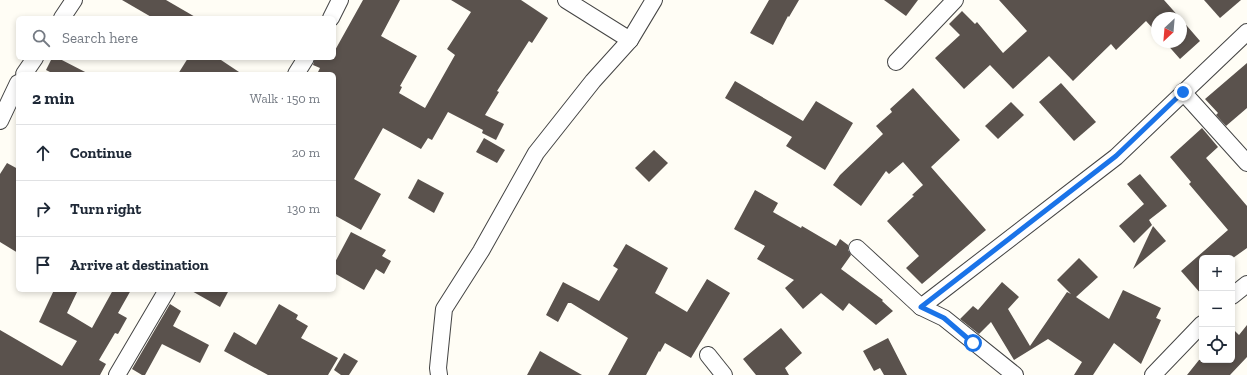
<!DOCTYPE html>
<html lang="en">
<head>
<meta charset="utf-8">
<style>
  body { margin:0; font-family:"Zilla Slab",serif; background:#f2f2f3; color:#1f2937 }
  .controls { position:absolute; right:12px; bottom:12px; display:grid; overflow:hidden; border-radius:6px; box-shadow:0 2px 6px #0003 }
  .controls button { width:36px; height:36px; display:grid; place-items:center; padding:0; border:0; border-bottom:1px solid #e0e1e3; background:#fff; color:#1f2937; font:20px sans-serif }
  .compass { position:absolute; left:1151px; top:12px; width:36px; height:36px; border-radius:50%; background:#fff; box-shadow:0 2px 6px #0003; rotate:206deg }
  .stop { position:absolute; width:12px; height:12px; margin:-9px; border:3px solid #1a73e8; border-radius:50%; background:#fff }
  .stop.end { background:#1a73e8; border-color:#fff; box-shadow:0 1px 4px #0008 }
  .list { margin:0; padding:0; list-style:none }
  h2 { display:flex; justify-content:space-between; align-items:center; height:52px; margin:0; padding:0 16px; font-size:17px }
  h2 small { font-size:13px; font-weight:400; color:#747a83 }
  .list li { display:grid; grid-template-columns:26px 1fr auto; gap:12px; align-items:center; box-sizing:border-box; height:56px; padding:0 16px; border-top:1px solid #e0e1e3 }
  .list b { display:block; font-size:15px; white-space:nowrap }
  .list em { font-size:13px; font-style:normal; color:#747a83 }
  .icon { flex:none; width:22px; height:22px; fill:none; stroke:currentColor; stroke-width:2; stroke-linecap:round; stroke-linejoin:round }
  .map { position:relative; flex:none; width:1247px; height:375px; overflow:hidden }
  .search { position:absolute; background:#fff; box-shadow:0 2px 6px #0003; left:16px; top:16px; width:320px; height:44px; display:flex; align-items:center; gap:10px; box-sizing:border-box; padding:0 14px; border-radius:6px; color:#747a83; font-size:15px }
  .panel { position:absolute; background:#fff; box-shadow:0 2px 6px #0003; left:16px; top:72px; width:320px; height:220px; border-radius:6px }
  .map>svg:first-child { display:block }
  .building { fill:#5a524d }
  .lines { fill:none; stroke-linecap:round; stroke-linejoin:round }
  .street-casing { stroke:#444; stroke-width:18 }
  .street { stroke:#fff; stroke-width:16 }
  .route { stroke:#1a73e8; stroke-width:5 }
</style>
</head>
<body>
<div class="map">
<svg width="1247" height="375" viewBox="0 0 1247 375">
  <rect width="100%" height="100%" fill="#fffdf5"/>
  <!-- building -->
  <g class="building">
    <path d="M 122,0 L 166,0 L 197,18 L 153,18 Z"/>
    <path d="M 363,0 L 400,0 L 381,36 L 417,56 L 400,86 L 402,87 L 399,93 L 425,108 L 455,55 L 447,49 L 471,12 L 451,0 L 521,0 L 548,18 L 532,43 L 529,41 L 497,91 L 499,92 L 485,115 L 504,124 L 496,140 L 482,133 L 483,130 L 448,112 L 432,140 L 428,138 L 421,149 L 383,128 L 354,179 L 381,194 L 361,230 L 334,215 L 334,74 L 317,74 L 320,68 L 313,65 L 315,58 L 334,58 L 334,52 Z"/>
    <path d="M 769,0 L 799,0 L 789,17 L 788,16 L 773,45 L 750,33 Z"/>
    <path d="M 884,0 L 918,0 L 906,16 Z"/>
    <path d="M 999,0 L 1164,0 L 1180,18 L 1157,18 L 1157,33 L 1146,21 L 1116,50 L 1111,44 L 1073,81 L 1049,56 L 1013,89 L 990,65 L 964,89 L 935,58 L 960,35 L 949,24 L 962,11 L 975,24 L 977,22 L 1003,53 L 1027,31 Z"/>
    <path d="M 1204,0 L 1241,0 L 1220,18 Z"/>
    <path d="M 1181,19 L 1200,41 L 1180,59 L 1165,42 L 1181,42 Z"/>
    <path d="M 52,58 L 58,58 L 89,74 L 54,74 L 46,70 Z"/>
    <path d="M 188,58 L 218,58 L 242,74 L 178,74 Z"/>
    <path d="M 1247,63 L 1247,108 L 1226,126 L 1216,115 L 1218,113 L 1205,99 Z"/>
    <path d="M 735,81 L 803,121 L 816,101 L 853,123 L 825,170 L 786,146 L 792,137 L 725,98 Z"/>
    <path d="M 1061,83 L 1096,122 L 1074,141 L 1039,102 Z"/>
    <path d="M 913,88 L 960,140 L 931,167 L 986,230 L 922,284 L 906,268 L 919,256 L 887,221 L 914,196 L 912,195 L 923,185 L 903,162 L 889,174 L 886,171 L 861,206 L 833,185 L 840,175 L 883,134 L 876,126 L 892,112 L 890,109 Z"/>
    <path d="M 1011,102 L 1024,115 L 998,139 L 985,126 Z"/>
    <path d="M 1202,128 L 1218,147 L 1206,158 L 1247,206 L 1247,248 L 1233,258 L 1202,258 L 1202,295 L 1181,271 L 1228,230 L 1189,184 L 1191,182 L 1170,157 Z"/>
    <path d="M 484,138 L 505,150 L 497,163 L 476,152 Z"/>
    <path d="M 654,150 L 668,163 L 649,182 L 635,168 Z"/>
    <path d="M 7,163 L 18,169 L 18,253 L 0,242 L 0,174 Z"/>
    <path d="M 1140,174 L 1167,206 L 1149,220 L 1152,225 L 1134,243 L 1119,226 L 1144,204 L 1127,184 Z"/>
    <path d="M 418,179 L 444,193 L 434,213 L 408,198 Z"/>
    <path d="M 755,190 L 778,203 L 773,212 L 801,228 L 802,226 L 836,246 L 840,239 L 848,245 L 848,250 L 851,255 L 841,269 L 883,300 L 882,301 L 893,311 L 876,325 L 849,303 L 843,311 L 821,293 L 803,309 L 785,288 L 794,280 L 757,259 L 765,246 L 734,229 Z"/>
    <path d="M 1153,226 L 1166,241 L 1133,269 Z"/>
    <path d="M 351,232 L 386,250 L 382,256 L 391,261 L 384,274 L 376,269 L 364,290 L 334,273 L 334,264 Z"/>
    <path d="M 626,244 L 668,268 L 655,293 L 687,312 L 707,279 L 730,293 L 691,358 L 665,343 L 660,352 L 659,351 L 646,375 L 608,375 L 628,338 L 571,303 L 568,303 L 558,322 L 546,315 L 563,282 L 599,301 L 618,269 L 613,266 Z"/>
    <path d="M 1079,258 L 1098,277 L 1076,297 L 1109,319 L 1123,290 L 1161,308 L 1156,318 L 1161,320 L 1141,364 L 1114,343 L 1093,375 L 1074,375 L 1082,362 L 1048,339 L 1014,360 L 991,322 L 979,334 L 960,319 L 973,306 L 978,310 L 1002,282 L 1019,297 L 1008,309 L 1030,346 L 1067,292 L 1071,294 L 1057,280 Z"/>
    <path d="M 54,290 L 78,290 L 67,313 L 92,328 L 113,290 L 131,290 L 118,313 L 127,318 L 118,334 L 115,333 L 99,360 L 106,364 L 100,375 L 0,375 L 0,330 L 62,366 L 77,341 L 39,322 Z"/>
    <path d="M 190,290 L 229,290 L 220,307 Z"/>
    <path d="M 170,304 L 181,311 L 173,326 L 209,345 L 200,363 L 162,344 L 145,375 L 142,375 L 132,369 Z"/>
    <path d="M 279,304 L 298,315 L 296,319 L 308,326 L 301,338 L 338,358 L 328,375 L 268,375 L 224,351 L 234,332 L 256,345 Z"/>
    <path d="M 1247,325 L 1247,357 L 1230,375 L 1187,375 L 1199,360 L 1232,360 L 1232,328 L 1239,335 Z"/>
    <path d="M 781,328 L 802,353 L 785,368 L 789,375 L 756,375 L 743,359 Z"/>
    <path d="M 888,338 L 907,375 L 884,375 L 880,368 L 874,371 L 863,351 Z"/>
    <path d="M 540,351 L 582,375 L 527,375 Z"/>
    <path d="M 344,353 L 358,361 L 349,375 L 341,375 L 334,370 Z"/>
  </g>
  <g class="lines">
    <defs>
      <g id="street">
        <path d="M 566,0 L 630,40"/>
        <path d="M 62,18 L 74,0"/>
        <path d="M 331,18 L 340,0"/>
        <path d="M 896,62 L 955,0"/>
        <path d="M 24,74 L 35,58"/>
        <path d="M 296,74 L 306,58"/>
        <path d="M 1183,92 L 1247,163"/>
        <path d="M 0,121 L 18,83"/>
        <path d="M 857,248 L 921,307 L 944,318 L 1015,375"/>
        <path d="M 1232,296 L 1247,284"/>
        <path d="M 921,307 L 1116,157 L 1247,32"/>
        <path d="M 708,355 L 724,375"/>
        <path d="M 117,375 L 167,290"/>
        <path d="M 439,375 L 438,368 L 444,309 L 481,251 L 536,153 L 593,81 L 630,40 L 654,0"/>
        <path d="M 1153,375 L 1202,324"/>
      </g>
    </defs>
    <!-- street casing -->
    <use href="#street" class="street-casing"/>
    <!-- street -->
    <use href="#street" class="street"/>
  </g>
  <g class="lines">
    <!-- route -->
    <path class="route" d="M 973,343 L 944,318 L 921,307 L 1116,156 L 1183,92"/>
  </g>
</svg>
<div class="controls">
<button>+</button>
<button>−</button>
<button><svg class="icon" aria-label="locate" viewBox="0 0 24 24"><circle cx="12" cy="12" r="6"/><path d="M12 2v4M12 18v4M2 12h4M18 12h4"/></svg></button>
</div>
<svg class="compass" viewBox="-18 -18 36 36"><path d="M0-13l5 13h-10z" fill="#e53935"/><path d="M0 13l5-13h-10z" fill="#747a83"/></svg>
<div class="stop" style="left:973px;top:343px"></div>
<div class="stop end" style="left:1183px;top:92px"></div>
<div class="search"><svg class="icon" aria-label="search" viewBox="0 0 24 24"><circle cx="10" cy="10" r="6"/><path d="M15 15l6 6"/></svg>Search here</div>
<section class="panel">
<h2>2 min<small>Walk · 150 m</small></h2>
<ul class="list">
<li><svg class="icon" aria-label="ahead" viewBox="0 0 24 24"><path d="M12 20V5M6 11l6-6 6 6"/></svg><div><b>Continue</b></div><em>20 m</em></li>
<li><svg class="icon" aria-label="right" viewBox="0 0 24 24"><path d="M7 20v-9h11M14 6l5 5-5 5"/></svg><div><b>Turn right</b></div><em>130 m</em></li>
<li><svg class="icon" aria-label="arrive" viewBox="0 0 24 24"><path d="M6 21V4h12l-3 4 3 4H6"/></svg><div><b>Arrive at destination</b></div></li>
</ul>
</section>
</div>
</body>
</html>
